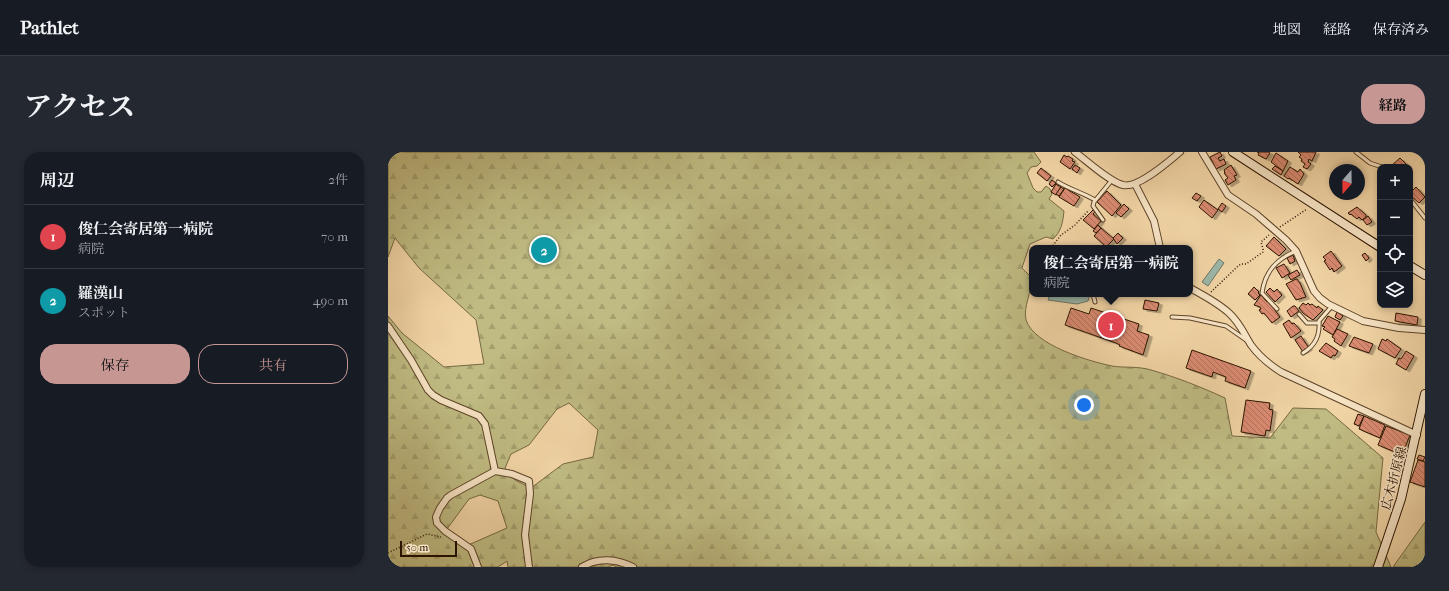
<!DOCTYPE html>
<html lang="ja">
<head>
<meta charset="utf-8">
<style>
  body { margin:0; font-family:"IM FELL French Canon","Noto Serif JP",serif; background:#242831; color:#f1f3f6 }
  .controls { position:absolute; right:12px; top:12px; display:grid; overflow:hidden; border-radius:8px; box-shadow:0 2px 6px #0003 }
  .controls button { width:36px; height:36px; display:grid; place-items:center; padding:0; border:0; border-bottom:1px solid #363941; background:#171b24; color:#f1f3f6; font:20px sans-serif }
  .compass { position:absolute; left:941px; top:12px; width:36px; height:36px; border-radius:50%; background:#171b24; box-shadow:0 2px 6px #0003; rotate:200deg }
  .scale { position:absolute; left:12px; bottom:10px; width:57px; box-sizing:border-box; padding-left:4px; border:2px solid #2c1400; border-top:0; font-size:11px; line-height:14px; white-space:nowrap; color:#2c1400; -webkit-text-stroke:3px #f6e3c4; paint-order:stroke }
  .you { position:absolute; left:696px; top:253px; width:14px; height:14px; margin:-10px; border:3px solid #fff; border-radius:50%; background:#1a73e8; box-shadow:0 0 0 6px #1a73e833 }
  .badge { display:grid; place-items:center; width:26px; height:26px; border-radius:50%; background:#c59692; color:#fff; font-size:13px; font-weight:700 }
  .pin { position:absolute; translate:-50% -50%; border:2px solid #fff; box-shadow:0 1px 4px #0006 }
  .popup { position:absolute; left:641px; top:93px; width:164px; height:52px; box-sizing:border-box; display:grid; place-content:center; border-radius:8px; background:#171b24; filter:drop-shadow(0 1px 3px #0005); font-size:13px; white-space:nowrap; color:#9ea1a6 }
  .popup b { font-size:15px; color:#f1f3f6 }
  .popup::after { content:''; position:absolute; left:50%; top:100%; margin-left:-8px; border:8px solid transparent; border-top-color:#171b24 }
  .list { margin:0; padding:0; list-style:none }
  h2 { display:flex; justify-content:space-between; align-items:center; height:52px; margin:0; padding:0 16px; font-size:17px }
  h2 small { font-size:13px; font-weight:400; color:#9ea1a6 }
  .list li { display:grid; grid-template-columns:26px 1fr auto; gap:12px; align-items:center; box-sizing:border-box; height:64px; padding:0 16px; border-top:1px solid #363941 }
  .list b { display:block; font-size:15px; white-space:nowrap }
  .list p { margin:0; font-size:13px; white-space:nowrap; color:#9ea1a6 }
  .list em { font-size:13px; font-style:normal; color:#9ea1a6 }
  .actions { display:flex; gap:8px; padding:12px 16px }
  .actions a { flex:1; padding:9px 0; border:1px solid #c59692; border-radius:16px; text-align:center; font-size:14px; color:#c59692 }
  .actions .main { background:#c59692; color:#111 }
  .icon { flex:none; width:22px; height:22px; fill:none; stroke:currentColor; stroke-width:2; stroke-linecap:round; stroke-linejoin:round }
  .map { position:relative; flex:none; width:1037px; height:415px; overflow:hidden; border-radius:16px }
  header { display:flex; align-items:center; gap:24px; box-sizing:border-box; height:56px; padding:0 20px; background:#171b24; border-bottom:1px solid #363941 }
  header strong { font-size:19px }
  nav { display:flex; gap:22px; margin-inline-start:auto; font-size:14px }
  .intro { display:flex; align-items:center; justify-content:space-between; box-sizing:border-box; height:96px; padding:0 24px }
  h1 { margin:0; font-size:28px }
  .button { padding:10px 18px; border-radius:16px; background:#c59692; color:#111; font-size:14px; font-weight:700 }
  main { display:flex; gap:24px; padding:0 24px }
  aside { flex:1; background:#171b24; border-radius:16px; box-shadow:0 2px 6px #0003 }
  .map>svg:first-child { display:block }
  .forest { fill:url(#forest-firs); stroke:#766841; fill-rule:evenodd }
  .water { fill:#9bb8aa; stroke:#6f7666 }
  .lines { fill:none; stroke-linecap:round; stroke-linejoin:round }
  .stream { stroke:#6f7666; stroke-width:2.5 }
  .building { fill:url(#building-back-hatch); stroke:#2c1400; filter:url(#shadow) }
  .service-casing { stroke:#5d4429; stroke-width:5 }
  .minor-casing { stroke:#5d4429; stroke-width:8 }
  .secondary-casing { stroke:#2c1400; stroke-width:10 }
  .path { stroke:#2c1400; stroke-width:1.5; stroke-dasharray:1 2; stroke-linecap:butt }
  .service { stroke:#f6e3c4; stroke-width:3 }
  .minor { stroke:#f6e3c4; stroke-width:6 }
  .secondary { stroke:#f6e3c4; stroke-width:8 }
  .labels { text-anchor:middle; stroke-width:3; stroke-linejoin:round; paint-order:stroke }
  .street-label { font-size:13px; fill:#2c1400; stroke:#f6e3c4 }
</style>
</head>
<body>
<header>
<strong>Pathlet</strong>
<nav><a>地図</a><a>経路</a><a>保存済み</a></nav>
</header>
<div class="intro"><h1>アクセス</h1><a class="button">経路</a></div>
<main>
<aside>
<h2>周辺<small>2件</small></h2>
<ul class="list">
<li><span class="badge" style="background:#e0444e">1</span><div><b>俊仁会寄居第一病院</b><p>病院</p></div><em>70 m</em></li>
<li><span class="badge" style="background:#0f9aa8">2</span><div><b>羅漢山</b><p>スポット</p></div><em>490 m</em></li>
</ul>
<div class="actions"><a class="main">保存</a><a>共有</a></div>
</aside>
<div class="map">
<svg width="1037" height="415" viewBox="0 0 1037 415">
  <defs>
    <pattern id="forest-firs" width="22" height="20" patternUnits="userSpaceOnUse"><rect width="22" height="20" fill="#bfbb82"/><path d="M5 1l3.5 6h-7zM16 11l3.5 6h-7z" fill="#a4a06e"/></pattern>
    <pattern id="building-back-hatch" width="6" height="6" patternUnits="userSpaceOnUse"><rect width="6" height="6" fill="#d98a71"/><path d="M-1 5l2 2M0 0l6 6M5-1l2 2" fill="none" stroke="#b0705a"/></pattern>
    <filter id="shadow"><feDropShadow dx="3.5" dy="2" stdDeviation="0" flood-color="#0004"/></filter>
  </defs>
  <rect width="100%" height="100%" fill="#f1d4a5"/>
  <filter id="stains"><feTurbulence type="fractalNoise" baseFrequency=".005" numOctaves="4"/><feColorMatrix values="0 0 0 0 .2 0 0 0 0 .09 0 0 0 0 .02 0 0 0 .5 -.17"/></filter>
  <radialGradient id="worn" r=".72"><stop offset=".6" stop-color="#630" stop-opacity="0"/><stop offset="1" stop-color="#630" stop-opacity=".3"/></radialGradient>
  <!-- forest -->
  <g class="forest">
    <path d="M 0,0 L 646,0 L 653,10 L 649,14 L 643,15 L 639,21 L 645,36 L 649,40 L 653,40 L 658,34 L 662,37 L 664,42 L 661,47 L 676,59 C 675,70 673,80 665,87 L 658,85 L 642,92 L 634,116 L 644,126 C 644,140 635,154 638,168 C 646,193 700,209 724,214 C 736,216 750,214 763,218 C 788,225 813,235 837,246 L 844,284 L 882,286 L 905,256 L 938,257 L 995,306 L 988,380 L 1003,415 L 228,415 L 225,413 L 220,415 L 120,415 L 119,409 L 110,415 L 0,415 L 0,164 L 14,181 L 56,215 L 96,212 L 88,168 L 31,116 L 7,86 L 0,105 ZM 181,251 L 210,278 L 205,305 L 175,312 L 143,336 L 127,328 L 117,316 L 123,302 L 141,293 L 169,257 ZM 92,343 L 110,349 L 119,376 L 78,394 L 59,377 L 81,347 Z"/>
    <path d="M 1037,370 L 1037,415 L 1005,415 Z"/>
  </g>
  <!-- water -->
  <g class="water">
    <path d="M 831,107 L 836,111 L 820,134 L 814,130 Z"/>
    <path d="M 662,142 L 700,142 L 701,146 L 700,149 L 689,152 L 660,148 Z"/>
  </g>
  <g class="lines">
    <!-- stream -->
    <path class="stream" d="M 1034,415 L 1037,408"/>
  </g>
  <!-- building -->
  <g class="building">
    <path d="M 832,0 L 834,4 L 830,6 L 832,9 L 836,7 L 838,12 L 828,17 L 822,5 Z"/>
    <path d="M 869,0 L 880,0 L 882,1 L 878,7 L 870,3 L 871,1 Z"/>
    <path d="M 910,0 L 928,0 L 924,9 L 921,7 L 920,10 L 923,12 L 919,17 L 915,15 L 917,12 L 913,9 L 914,7 L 911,5 L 913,3 Z"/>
    <path d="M 888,1 L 900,9 L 895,19 L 883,10 Z"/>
    <path d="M 676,3 L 679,5 L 680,4 L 685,7 L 684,9 L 687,10 L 682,17 L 672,10 Z"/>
    <path d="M 1012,6 L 1017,11 L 1020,15 L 1003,14 Z"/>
    <path d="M 687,13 L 692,16 L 689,21 L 684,17 Z"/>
    <path d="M 843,13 L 849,23 L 846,24 L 848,28 L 840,33 L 837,28 L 840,26 L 836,21 L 837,21 L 836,18 Z"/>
    <path d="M 887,14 L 895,19 L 893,23 L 884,17 Z"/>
    <path d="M 902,15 L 910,20 L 912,17 L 916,22 L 910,32 L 901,26 L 900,27 L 896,24 Z"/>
    <path d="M 653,16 L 663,24 L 659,29 L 649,21 Z"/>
    <path d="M 664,28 L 668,31 L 664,35 L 661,32 Z"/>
    <path d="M 668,32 L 673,35 L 668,43 L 663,40 Z"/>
    <path d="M 673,35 L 676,37 L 671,44 L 668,42 Z"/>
    <path d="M 1028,35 L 1037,45 L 1031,51 L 1023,44 L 1022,41 Z"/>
    <path d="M 677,36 L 692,45 L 686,54 L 671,45 Z"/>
    <path d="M 719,39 L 733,53 L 724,64 L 709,50 Z"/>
    <path d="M 808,41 L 813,44 L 809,49 L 804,46 Z"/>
    <path d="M 816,48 L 830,58 L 824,66 L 811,55 Z"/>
    <path d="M 834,51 L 838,54 L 834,60 L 830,57 Z"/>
    <path d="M 736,52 L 741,57 L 733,65 L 728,61 Z"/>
    <path d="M 969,55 L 978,63 L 978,65 L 974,68 L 971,65 L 969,67 L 963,62 L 962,63 L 960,61 Z"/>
    <path d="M 705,58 L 707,60 L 705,62 L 713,69 L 706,77 L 695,68 Z"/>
    <path d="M 980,64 L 984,70 L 979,73 L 975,68 Z"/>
    <path d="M 710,73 L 713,76 L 708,81 L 705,79 Z"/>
    <path d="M 713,76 L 726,87 L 718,95 L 706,84 Z"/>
    <path d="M 730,81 L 735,86 L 729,92 L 725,86 Z"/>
    <path d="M 886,85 L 898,97 L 891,104 L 878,94 Z"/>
    <path d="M 943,99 L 954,114 L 946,120 L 944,116 L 942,118 L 936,109 L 938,108 L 935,105 Z"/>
    <path d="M 977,101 L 981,106 L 978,109 L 974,103 Z"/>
    <path d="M 905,103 L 907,109 L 902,112 L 899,106 Z"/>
    <path d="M 896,112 L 902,121 L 894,126 L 888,116 Z"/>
    <path d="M 909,118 L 912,123 L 903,128 L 900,123 Z"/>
    <path d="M 908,127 L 909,127 L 912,131 L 918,145 L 908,148 L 898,132 Z"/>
    <path d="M 866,135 L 871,140 L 870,141 L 872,143 L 867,148 L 860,142 Z"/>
    <path d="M 882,136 L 886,140 L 889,137 L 894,143 L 887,150 L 878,140 Z"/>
    <path d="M 873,143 L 879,150 L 880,149 L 892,165 L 884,171 L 876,161 L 874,162 L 871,158 L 873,157 L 872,155 L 866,153 Z"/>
    <path d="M 757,148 L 771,151 L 769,159 L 755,157 Z"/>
    <path d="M 915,151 L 918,153 L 920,151 L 922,153 L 924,152 L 929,156 L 930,154 L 935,158 L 925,168 L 916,162 L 911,156 Z"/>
    <path d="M 905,154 L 907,154 L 911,159 L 903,165 L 899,159 Z"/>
    <path d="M 683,156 L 701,162 L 703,156 L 751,172 L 749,179 L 761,183 L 755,203 L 731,194 L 732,193 L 728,191 L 677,173 Z"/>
    <path d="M 949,160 L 955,164 L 952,168 L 947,165 Z"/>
    <path d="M 1008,161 L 1030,165 L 1029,173 L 1007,169 Z"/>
    <path d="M 940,164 L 952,170 L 945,183 L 935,177 L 937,175 L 934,174 Z"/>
    <path d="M 901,168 L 904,172 L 906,171 L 913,179 L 903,186 L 895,172 Z"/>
    <path d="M 949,177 L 960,182 L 953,194 L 946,189 L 947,187 L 944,185 Z"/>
    <path d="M 913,184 L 921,196 L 915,200 L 907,188 Z"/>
    <path d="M 966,185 L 985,192 L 981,201 L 961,194 Z"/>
    <path d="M 994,187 L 998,189 L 999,187 L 1013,197 L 1007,206 L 990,197 Z"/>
    <path d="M 938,191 L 950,199 L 947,204 L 945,203 L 943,206 L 931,199 Z"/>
    <path d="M 804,198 L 863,219 L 857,236 L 837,229 L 838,225 L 825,220 L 824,225 L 798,216 Z"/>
    <path d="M 1018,199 L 1026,204 L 1018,218 L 1008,212 L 1011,206 L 1013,207 Z"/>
    <path d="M 858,248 L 882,251 L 881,257 L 885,258 L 882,279 L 878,278 L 877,284 L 853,280 Z"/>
    <path d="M 970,262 L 976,264 L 971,274 L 966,272 Z"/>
    <path d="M 976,264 L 997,273 L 992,286 L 971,277 Z"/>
    <path d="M 998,274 L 1022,283 L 1014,303 L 990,293 Z"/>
    <path d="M 1031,303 L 1037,305 L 1035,309 L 1029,307 Z"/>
    <path d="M 1030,308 L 1037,310 L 1037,335 L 1022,330 Z"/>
  </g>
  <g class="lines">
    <defs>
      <g id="service">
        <path d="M 968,0 L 982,11 L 994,15"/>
        <path d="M 670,30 C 681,37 695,41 707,48"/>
        <path d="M 1022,47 L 1037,66"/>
        <path d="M 715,68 L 705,54 L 706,50 L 724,28"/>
        <path d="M 705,142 L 707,150"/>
        <path d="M 889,157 L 874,141 C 877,119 889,107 908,99"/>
        <path d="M 911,162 L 919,171 L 931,171"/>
        <path d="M 784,165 L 802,166 L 838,174 L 858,188"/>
        <path d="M 915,201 C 928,193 932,183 931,169 L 944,154"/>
      </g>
      <g id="minor">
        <path d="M 687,0 C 699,9 722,30 735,33 C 750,37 781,9 792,0"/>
        <path d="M 814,0 L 840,43 L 868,62 L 898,88 L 908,99 L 926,139 L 932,146 L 940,152 L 975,169 L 1011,176 L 1037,178"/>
        <path d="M 747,32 L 766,69 L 772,96"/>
        <path d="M 802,136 C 815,143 830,151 841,161 C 852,171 856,182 863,193 C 871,204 882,213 893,220 L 1029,283"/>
        <path d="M 0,174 L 23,208 L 40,238 L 45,243 L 53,248 L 91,264 L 97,272 L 107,319"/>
        <path d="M 90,415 L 83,397 L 57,379 L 49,371 L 48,365 L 52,356 L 59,346 L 63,343 L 107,319 L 124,322 L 141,329 L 142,342 L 137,383 L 141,415"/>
        <path d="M 194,415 C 210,405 229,407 245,415"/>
      </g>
      <g id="secondary">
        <path d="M 845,0 L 992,95"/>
        <path d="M 1022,114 L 1037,123"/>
        <path d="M 990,415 L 1013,347 L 1037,242"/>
      </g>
    </defs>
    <!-- service casing -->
    <use href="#service" class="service-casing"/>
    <!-- minor casing -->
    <use href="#minor" class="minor-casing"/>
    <!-- secondary casing -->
    <use href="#secondary" class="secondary-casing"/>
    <!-- path -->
    <g class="path">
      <path d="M 892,75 L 919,57"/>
      <path d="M 663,96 L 673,83 L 687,73 L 701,58"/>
      <path d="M 643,122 L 644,121"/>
      <path d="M 823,140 L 849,115 L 853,112 L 858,112 L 875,100 L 875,97 L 873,90 L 881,83"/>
      <path d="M 0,401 L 39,382 L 53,385"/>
    </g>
    <!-- service -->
    <use href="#service" class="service"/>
    <!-- minor -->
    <use href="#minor" class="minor"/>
    <!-- secondary -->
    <use href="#secondary" class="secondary"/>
  </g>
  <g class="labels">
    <!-- street labels -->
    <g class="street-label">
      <text transform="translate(1005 326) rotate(-75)" y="5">広木折原線</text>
    </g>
  </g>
  <rect width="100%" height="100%" filter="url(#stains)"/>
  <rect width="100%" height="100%" fill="url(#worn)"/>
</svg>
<div class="controls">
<button>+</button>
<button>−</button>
<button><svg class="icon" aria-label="locate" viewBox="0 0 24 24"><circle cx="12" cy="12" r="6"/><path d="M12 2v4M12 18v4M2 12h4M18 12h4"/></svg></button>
<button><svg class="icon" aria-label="layers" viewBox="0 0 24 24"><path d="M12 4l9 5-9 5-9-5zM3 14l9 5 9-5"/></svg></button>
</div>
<svg class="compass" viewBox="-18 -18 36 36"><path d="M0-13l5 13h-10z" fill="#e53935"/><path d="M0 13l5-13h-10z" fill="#9ea1a6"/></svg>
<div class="scale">50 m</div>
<div class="you"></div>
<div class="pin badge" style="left:723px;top:173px;background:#e0444e">1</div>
<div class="popup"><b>俊仁会寄居第一病院</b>病院</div>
<div class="pin badge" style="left:156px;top:98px;background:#0f9aa8">2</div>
</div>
</main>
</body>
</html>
